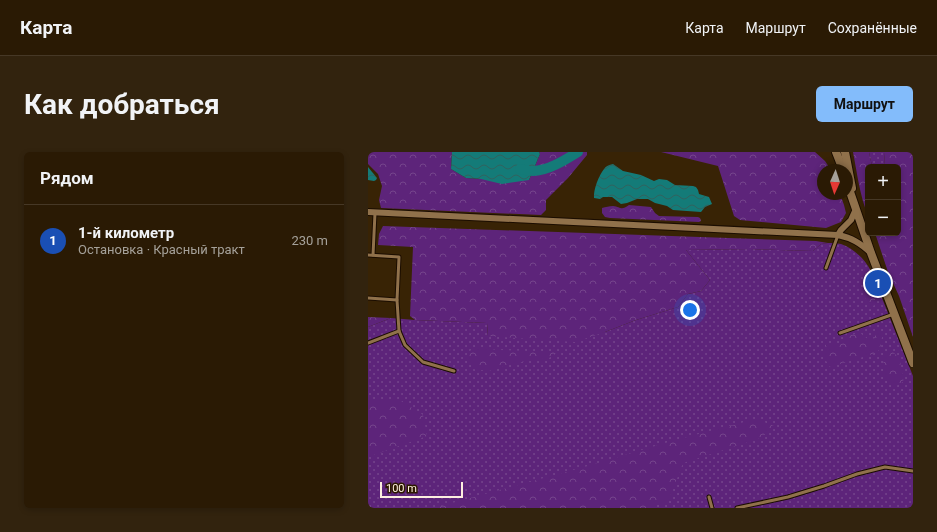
<!DOCTYPE html>
<html lang="ru">
<head>
<meta charset="utf-8">
<style>
  body { margin:0; font-family:Roboto,sans-serif; background:#32230e; color:#f1f3f6 }
  .controls { position:absolute; right:12px; top:12px; display:grid; overflow:hidden; border-radius:6px; box-shadow:0 2px 6px #0003 }
  .controls button { width:36px; height:36px; display:grid; place-items:center; padding:0; border:0; border-bottom:1px solid #463826; background:#2a1a04; color:#f1f3f6; font:20px sans-serif }
  .compass { position:absolute; left:449px; top:12px; width:36px; height:36px; border-radius:50%; background:#2a1a04; box-shadow:0 2px 6px #0003; rotate:183deg }
  .scale { position:absolute; left:12px; bottom:10px; width:83px; box-sizing:border-box; padding-left:4px; border:2px solid #fdefdf; border-top:0; font-size:11px; line-height:14px; white-space:nowrap; color:#fdefdf; -webkit-text-stroke:3px #2d1900; paint-order:stroke }
  .you { position:absolute; left:322px; top:158px; width:14px; height:14px; margin:-10px; border:3px solid #fff; border-radius:50%; background:#1a73e8; box-shadow:0 0 0 6px #1a73e833 }
  .badge { display:grid; place-items:center; width:26px; height:26px; border-radius:50%; background:#83bcfb; color:#fff; font-size:13px; font-weight:700 }
  .pin { position:absolute; translate:-50% -50%; border:2px solid #fff; box-shadow:0 1px 4px #0006 }
  .list { margin:0; padding:0; list-style:none }
  h2 { display:flex; justify-content:space-between; align-items:center; height:52px; margin:0; padding:0 16px; font-size:17px }
  h2 small { font-size:13px; font-weight:400; color:#a5a19a }
  .list li { display:grid; grid-template-columns:26px 1fr auto; gap:12px; align-items:center; box-sizing:border-box; height:72px; padding:0 16px; border-top:1px solid #463826 }
  .list b { display:block; font-size:15px; white-space:nowrap }
  .list p { margin:0; font-size:13px; white-space:nowrap; color:#a5a19a }
  .list em { font-size:13px; font-style:normal; color:#a5a19a }
  .map { position:relative; flex:none; width:545px; height:356px; overflow:hidden; border-radius:6px }
  header { display:flex; align-items:center; gap:24px; box-sizing:border-box; height:56px; padding:0 20px; background:#2a1a04; border-bottom:1px solid #463826 }
  header strong { font-size:19px }
  nav { display:flex; gap:22px; margin-inline-start:auto; font-size:14px }
  .intro { display:flex; align-items:center; justify-content:space-between; box-sizing:border-box; height:96px; padding:0 24px }
  h1 { margin:0; font-size:28px }
  .button { padding:10px 18px; border-radius:6px; background:#83bcfb; color:#111; font-size:14px; font-weight:700 }
  main { display:flex; gap:24px; padding:0 24px }
  aside { flex:1; background:#2a1a04; border-radius:6px; box-shadow:0 2px 6px #0003 }
  .map>svg:first-child { display:block }
  .grass { fill:url(#grass-dots) }
  .forest { fill:url(#forest-crowns) }
  .water { fill:url(#water-waves) }
  .lines { fill:none; stroke-linecap:round; stroke-linejoin:round }
  .river { stroke:#147b78; stroke-width:10 }
  .lane-casing { stroke:#1b0d00; stroke-width:5 }
  .street-casing { stroke:#1b0d00; stroke-width:8 }
  .secondary-casing { stroke:#1b0d00; stroke-width:10 }
  .lane { stroke:#90714b; stroke-width:3 }
  .street { stroke:#90714b; stroke-width:6 }
  .secondary { stroke:#90714b; stroke-width:8 }
</style>
</head>
<body>
<header>
<strong>Карта</strong>
<nav><a>Карта</a><a>Маршрут</a><a>Сохранённые</a></nav>
</header>
<div class="intro"><h1>Как добраться</h1><a class="button">Маршрут</a></div>
<main>
<aside>
<h2>Рядом<small></small></h2>
<ul class="list">
<li><span class="badge" style="background:#1a4fb4">1</span><div><b>1-й километр</b><p>Остановка · Красный тракт</p></div><em>230 m</em></li>
</ul>
</aside>
<div class="map">
<svg width="545" height="356" viewBox="0 0 545 356">
  <defs>
    <pattern id="grass-dots" width="8" height="8" patternUnits="userSpaceOnUse"><rect width="8" height="8" fill="#5d247a"/><path d="M2 2h.1M6 6h.1" fill="none" stroke="#75448c" stroke-width="1.8" stroke-linecap="round"/></pattern>
    <pattern id="forest-crowns" width="20" height="18" patternUnits="userSpaceOnUse"><rect width="20" height="18" fill="#5d247a"/><path d="M2 6a3 3 0 1 1 6 0M12 15a3 3 0 1 1 6 0" fill="none" stroke="#75448c"/></pattern>
    <pattern id="water-waves" width="16" height="10" patternUnits="userSpaceOnUse"><rect width="16" height="10" fill="#147b78"/><path d="M0 5q4-4 8 0t8 0" fill="none" stroke="#30625e"/></pattern>
  </defs>
  <rect width="100%" height="100%" fill="#382305"/>
  <!-- grass -->
  <g class="grass">
    <path d="M 501,0 L 517,0 L 516,14 L 506,15 L 504,14 Z"/>
    <path d="M 460,91 C 464,91 469,91 473,92 C 485,96 497,107 503,119 C 506,125 504,130 510,136 L 545,224 L 545,356 L 0,356 L 0,175 L 23,166 L 47,168 L 119,171 L 120,184 L 237,180 L 268,168 L 310,155 L 320,142 L 333,139 L 342,128 L 318,98 L 382,97 L 445,99 L 453,92 Z"/>
  </g>
  <!-- forest -->
  <g class="forest">
    <path d="M 0,0 L 84,0 L 83,17 L 98,26 L 113,27 L 161,28 L 172,2 L 171,0 L 219,0 L 219,3 L 200,26 L 178,48 L 178,58 L 173,63 L 13,56 L 11,48 L 14,34 L 10,22 L 0,12 Z"/>
    <path d="M 293,0 L 447,0 L 457,9 L 463,18 L 455,18 L 455,42 L 472,42 L 476,53 L 478,61 L 473,70 L 458,76 L 372,68 L 366,64 L 350,14 Z"/>
    <path d="M 485,0 L 501,0 L 504,14 L 506,15 L 500,15 L 500,64 C 492,44 489,21 485,0 Z"/>
    <path d="M 517,0 L 545,0 L 545,185 L 531,144 L 520,120 L 507,81 L 530,81 L 530,15 L 513,15 L 516,14 Z"/>
    <path d="M 261,53 L 283,55 L 287,61 L 291,64 L 330,65 L 332,66 L 333,69 L 331,70 L 242,66 L 237,65 L 234,61 L 234,56 C 238,55 241,54 245,54 C 253,55 253,59 261,53 Z"/>
    <path d="M 15,74 L 448,89 L 460,91 L 453,92 L 445,99 L 382,97 L 318,98 L 342,128 L 333,139 L 320,142 L 310,155 L 268,168 L 237,180 L 207,190 L 120,184 L 119,171 L 47,168 L 42,164 L 45,95 L 10,93 L 11,82 Z"/>
    <path d="M 497,123 L 501,124 L 507,140 L 507,153 L 502,155 L 497,146 L 498,140 L 497,132 L 495,126 Z"/>
    <path d="M 0,165 L 23,166 L 0,175 Z"/>
    <path d="M 507,178 L 509,178 L 514,185 L 512,197 L 508,201 L 462,215 L 455,204 L 457,193 L 465,190 L 474,192 L 479,184 L 492,181 L 501,188 L 507,186 Z"/>
    <path d="M 105,196 L 132,198 L 190,200 L 181,206 L 147,211 L 121,219 L 105,217 L 99,202 Z"/>
    <path d="M 518,199 L 524,199 L 532,207 L 533,217 L 536,225 L 535,230 L 528,234 L 517,225 L 516,216 L 515,212 Z"/>
    <path d="M 0,249 L 33,249 L 55,263 L 59,284 L 0,305 Z"/>
    <path d="M 388,267 L 406,274 L 393,286 L 315,311 L 300,350 L 279,356 L 69,356 L 69,355 L 220,314 L 304,289 Z"/>
  </g>
  <!-- water -->
  <g class="water">
    <path d="M 84,0 L 171,0 L 172,2 L 161,28 L 134,32 L 113,27 L 98,26 L 83,17 Z"/>
    <path d="M 245,12 L 255,19 L 273,23 L 286,29 L 291,27 L 299,28 L 307,33 L 325,34 L 328,35 L 330,38 L 331,42 L 341,45 L 344,52 L 337,55 L 333,60 L 305,58 L 299,54 L 287,51 L 280,47 L 269,47 L 259,51 L 253,52 L 244,45 L 235,45 L 232,47 L 226,46 C 225,38 231,23 236,17 C 238,14 241,13 245,12 Z"/>
    <path d="M 0,15 L 9,26 L 8,28 L 6,29 L 0,28 Z"/>
  </g>
  <g class="lines">
    <!-- river -->
    <path class="river" d="M 152,17 C 156,18 161,19 165,19 C 180,19 197,8 210,0"/>
    <defs>
      <g id="lane">
        <path d="M 0,103 L 31,105 L 29,148 L 0,146"/>
        <path d="M 5,103 L 7,61"/>
        <path d="M 458,116 L 470,83"/>
        <path d="M 29,148 L 31,179 L 37,193 L 55,210 L 86,219"/>
        <path d="M 472,181 L 526,162"/>
        <path d="M 0,191 L 31,179"/>
        <path d="M 341,345 L 344,356"/>
        <path d="M 369,356 L 420,345 L 456,334 L 489,322 L 517,315 L 545,319"/>
      </g>
      <g id="street">
        <path d="M 0,60 L 470,83 C 484,86 492,91 503,101"/>
        <path d="M 470,83 L 473,78 L 483,68 L 488,57"/>
      </g>
      <g id="secondary">
        <path d="M 468,0 L 475,18"/>
        <path d="M 477,0 L 484,36"/>
        <path d="M 479,31 L 503,101 L 545,211"/>
      </g>
    </defs>
    <!-- lane casing -->
    <use href="#lane" class="lane-casing"/>
    <!-- street casing -->
    <use href="#street" class="street-casing"/>
    <!-- secondary casing -->
    <use href="#secondary" class="secondary-casing"/>
    <!-- lane -->
    <use href="#lane" class="lane"/>
    <!-- street -->
    <use href="#street" class="street"/>
    <!-- secondary -->
    <use href="#secondary" class="secondary"/>
  </g>
</svg>
<div class="controls">
<button>+</button>
<button>−</button>
</div>
<svg class="compass" viewBox="-18 -18 36 36"><path d="M0-13l5 13h-10z" fill="#e53935"/><path d="M0 13l5-13h-10z" fill="#a5a19a"/></svg>
<div class="scale">100 m</div>
<div class="you"></div>
<div class="pin badge" style="left:510px;top:131px;background:#1a4fb4">1</div>
</div>
</main>
</body>
</html>
